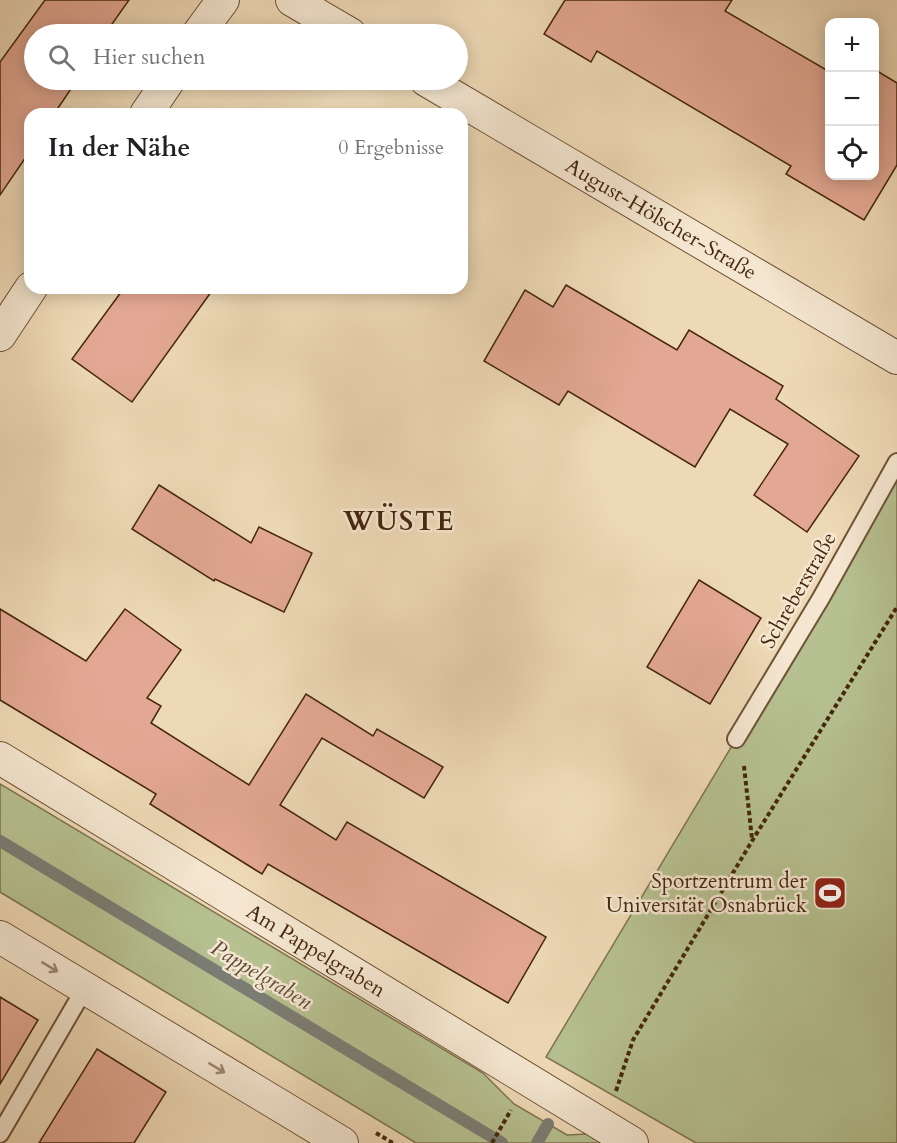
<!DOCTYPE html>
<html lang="de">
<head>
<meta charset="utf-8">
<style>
  body { margin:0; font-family:Cardo,serif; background:#f6f6f6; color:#202124 }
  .controls { position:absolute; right:18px; top:18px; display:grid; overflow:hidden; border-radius:12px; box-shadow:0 3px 15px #0003 }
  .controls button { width:54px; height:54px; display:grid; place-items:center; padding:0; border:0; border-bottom:2px solid #e0e0e0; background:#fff; color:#202124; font:30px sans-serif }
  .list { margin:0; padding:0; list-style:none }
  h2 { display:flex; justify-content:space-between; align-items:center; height:78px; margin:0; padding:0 24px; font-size:26px }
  h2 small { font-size:20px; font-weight:400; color:#757577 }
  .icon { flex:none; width:33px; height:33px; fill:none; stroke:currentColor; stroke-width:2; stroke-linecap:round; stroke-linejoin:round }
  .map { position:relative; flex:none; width:897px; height:1143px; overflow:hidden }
  .search { position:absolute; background:#fff; box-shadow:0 3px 15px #0003; left:24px; top:24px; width:444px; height:66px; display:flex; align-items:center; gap:15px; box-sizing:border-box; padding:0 21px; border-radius:33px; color:#757577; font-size:22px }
  .panel { position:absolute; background:#fff; box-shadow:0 3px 15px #0003; left:24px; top:108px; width:444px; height:186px; border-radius:18px }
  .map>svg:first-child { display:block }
  .green { fill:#b6c090; stroke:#7e734e; stroke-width:1.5 }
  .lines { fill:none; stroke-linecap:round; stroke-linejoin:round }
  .stream { stroke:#7b7d74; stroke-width:12 }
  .building { fill:#e3a893; stroke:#45260c; stroke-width:1.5 }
  .lane-casing { stroke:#6f5336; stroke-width:20 }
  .street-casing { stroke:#6f5336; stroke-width:34 }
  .path { stroke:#45260c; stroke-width:4; stroke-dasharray:4.5 3; stroke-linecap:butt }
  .lane { stroke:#f4e6d0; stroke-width:16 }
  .street { stroke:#f4e6d0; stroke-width:32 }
  .oneway { stroke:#9c866e }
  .labels { text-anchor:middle; stroke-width:5; stroke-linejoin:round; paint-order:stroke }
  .street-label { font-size:21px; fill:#45260c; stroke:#f4e6d0 }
  .poi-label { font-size:21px; fill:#45260c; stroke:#f4e6d0; text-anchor:end }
  .water-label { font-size:22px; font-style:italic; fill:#5c4a38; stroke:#f4e6d0 }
  .district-label { font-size:27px; font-weight:bold; letter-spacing:1.5px; fill:#45260c; stroke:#f4e6d0 }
</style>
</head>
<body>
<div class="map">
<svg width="897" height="1143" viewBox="0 0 897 1143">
  <rect width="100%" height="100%" fill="#eed9b6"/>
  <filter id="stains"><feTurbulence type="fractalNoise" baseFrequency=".00333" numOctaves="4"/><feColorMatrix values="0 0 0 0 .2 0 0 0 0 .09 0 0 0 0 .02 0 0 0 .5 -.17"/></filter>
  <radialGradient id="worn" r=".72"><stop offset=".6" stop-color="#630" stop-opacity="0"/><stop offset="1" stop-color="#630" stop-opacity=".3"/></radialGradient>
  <!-- green -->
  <g class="green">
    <path d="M 897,462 L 897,1143 L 696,1143 L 546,1057 L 736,739 Z"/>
    <path d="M 0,784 L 483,1073 L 514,1104 L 567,1135 L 588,1134 L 603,1143 L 416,1143 L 0,892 Z"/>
  </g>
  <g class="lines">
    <!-- stream -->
    <g class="stream">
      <path d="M 0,841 L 502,1143"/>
      <path d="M 537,1143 L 548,1124"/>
    </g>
  </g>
  <!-- building -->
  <g class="building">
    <path d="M 45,0 L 129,0 L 105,34 L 34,34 L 34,80 L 77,80 L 54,114 L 30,114 L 30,151 L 0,195 L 0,62 Z"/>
    <path d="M 565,0 L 732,0 L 725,11 L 830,72 L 830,176 L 874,176 L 874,69 L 897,83 L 897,165 L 864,220 L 786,174 L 791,166 L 597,51 L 591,62 L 544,34 Z"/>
    <path d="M 566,285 L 677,350 L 689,330 L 783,386 L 776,399 L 859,456 L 807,532 L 754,495 L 788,444 L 730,409 L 695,467 L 568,391 L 559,405 L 484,361 L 525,290 L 553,307 Z"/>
    <path d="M 124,288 L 214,288 L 132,402 L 72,359 Z"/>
    <path d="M 159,485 L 251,543 L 259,527 L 312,553 L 284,612 L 215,579 L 214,581 L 132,529 Z"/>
    <path d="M 699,580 L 761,618 L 710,704 L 647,667 Z"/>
    <path d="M 0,609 L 86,661 L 125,609 L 181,650 L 147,698 L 161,706 L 151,723 L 249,785 L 306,694 L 373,736 L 377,729 L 443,767 L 424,798 L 322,738 L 280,805 L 336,840 L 347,822 L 546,937 L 508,1003 L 268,864 L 262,874 L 150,804 L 156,794 L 0,700 Z"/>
    <path d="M 0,997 L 38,1020 L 0,1084 Z"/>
    <path d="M 97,1049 L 166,1092 L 134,1143 L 39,1143 Z"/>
  </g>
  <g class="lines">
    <defs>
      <g id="lane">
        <path d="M 736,739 L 821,598 L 897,462"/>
        <path d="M 0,1134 L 85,988"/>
      </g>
      <g id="street">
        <path d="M 292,0 L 350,34"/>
        <path d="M 198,34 L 223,0"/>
        <path id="s1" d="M 426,80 L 897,358"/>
        <path d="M 146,114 L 169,80"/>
        <path d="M 0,335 L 31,288"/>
        <path id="s2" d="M 0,758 L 632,1143"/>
        <path d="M 0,937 L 342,1143"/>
      </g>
    </defs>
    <!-- lane casing -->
    <use href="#lane" class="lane-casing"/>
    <!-- street casing -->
    <use href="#street" class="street-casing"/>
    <!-- path -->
    <g class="path">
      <path d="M 744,766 L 752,839"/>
      <path d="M 616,1091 L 633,1040 L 752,841 L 897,607"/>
      <path d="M 376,1133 L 393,1143"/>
      <path d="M 492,1143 L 511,1110"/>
    </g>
    <!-- lane -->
    <use href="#lane" class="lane"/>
    <!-- street -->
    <use href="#street" class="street"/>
  </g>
  <!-- one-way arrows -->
  <defs><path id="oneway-shaft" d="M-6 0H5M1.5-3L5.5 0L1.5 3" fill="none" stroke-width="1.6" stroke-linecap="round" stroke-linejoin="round" transform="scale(1.5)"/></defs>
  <g class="oneway">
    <use href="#oneway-shaft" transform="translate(50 967) rotate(31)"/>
    <use href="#oneway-shaft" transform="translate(217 1068) rotate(31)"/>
  </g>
  <!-- icons -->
  <defs>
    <symbol id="stadium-square" viewBox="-11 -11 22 22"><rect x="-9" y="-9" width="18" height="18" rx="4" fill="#8f2418" stroke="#f4e6d0"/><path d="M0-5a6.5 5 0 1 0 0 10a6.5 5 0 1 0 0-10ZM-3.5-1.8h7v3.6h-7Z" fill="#fff"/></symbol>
  </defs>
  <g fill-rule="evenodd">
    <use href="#stadium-square" x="811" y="874" width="38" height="38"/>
  </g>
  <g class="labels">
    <!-- street labels -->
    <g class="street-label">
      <text dy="7" stroke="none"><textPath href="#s1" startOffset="273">August-Hölscher-Straße</textPath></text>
      <text transform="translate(798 590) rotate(-60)" y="7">Schreberstraße</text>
      <text dy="7" stroke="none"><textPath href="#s2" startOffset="370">Am Pappelgraben</textPath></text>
    </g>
    <!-- poi labels -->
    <g class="poi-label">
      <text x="807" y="888">Sportzentrum der<tspan x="807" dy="24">Universität Osnabrück</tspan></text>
    </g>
    <!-- water labels -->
    <g class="water-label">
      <text transform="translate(262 974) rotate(31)" y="8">Pappelgraben</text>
    </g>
    <!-- district labels -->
    <g class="district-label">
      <text x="399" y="530">WÜSTE</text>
    </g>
  </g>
  <rect width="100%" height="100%" filter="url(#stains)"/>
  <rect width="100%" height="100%" fill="url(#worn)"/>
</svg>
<div class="controls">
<button>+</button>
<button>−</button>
<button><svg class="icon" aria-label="locate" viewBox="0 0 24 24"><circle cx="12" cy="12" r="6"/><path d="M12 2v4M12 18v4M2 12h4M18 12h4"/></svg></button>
</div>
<div class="search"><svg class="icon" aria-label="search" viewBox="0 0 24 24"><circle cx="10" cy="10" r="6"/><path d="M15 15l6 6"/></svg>Hier suchen</div>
<section class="panel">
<h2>In der Nähe<small>0 Ergebnisse</small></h2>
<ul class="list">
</ul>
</section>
</div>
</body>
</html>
